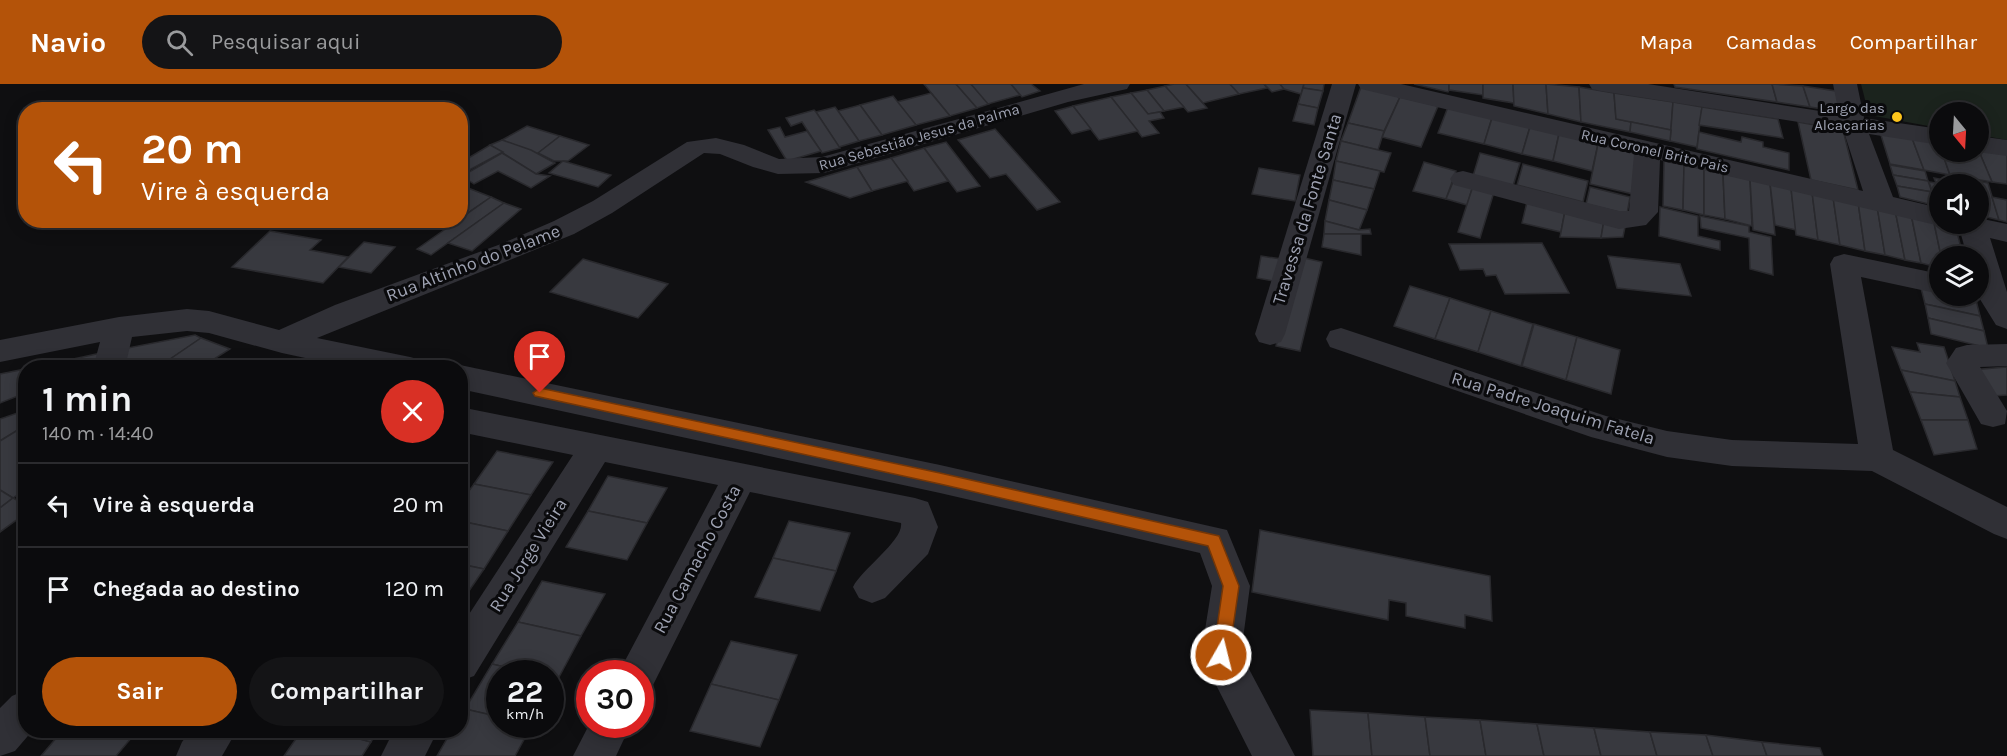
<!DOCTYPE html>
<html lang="pt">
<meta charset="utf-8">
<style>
:root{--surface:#0b0b0d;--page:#141416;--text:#f1f3f6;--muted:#9a9b9d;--line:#2b2b2e;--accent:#b45309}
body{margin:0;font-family:Karla,sans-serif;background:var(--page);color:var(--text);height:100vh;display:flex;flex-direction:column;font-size:22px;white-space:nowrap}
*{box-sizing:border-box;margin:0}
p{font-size:20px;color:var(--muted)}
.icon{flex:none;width:33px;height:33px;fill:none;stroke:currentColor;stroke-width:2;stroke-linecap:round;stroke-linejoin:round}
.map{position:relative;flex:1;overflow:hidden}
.details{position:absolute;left:18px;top:276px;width:450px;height:378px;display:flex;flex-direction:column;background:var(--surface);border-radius:24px;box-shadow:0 3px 15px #0003,0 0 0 2px var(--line)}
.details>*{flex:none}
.hud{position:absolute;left:18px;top:18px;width:450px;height:126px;border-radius:24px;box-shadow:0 3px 15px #0003,0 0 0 2px var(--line);background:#b45309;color:#fff;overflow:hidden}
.needle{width:39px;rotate:162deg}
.buttons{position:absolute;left:1929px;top:18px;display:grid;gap:12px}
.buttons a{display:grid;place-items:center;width:60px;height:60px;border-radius:50%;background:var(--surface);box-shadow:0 3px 15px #0003,0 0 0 2px var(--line);font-size:30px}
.speed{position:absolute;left:486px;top:576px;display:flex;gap:12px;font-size:30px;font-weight:700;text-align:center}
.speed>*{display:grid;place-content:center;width:78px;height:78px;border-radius:50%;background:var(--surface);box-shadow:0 3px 15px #0003,0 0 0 2px var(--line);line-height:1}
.speed small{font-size:15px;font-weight:400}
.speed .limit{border:9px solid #d22;background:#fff;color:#111}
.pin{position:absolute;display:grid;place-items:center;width:51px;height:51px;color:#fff;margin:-62px -26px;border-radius:50% 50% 50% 0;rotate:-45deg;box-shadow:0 0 6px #0007}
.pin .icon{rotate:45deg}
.me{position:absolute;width:66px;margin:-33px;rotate:8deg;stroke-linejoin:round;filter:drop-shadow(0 0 4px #0008)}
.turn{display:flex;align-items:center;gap:21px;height:126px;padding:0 24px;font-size:27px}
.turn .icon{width:78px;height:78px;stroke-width:2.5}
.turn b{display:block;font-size:42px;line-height:51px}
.round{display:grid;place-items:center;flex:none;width:63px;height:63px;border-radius:32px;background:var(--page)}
.headline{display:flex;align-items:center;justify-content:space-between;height:102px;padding:0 24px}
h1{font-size:36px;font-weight:700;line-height:45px}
.primary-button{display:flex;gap:12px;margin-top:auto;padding:12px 24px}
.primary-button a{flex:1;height:69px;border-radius:36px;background:var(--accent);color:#fff;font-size:24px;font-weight:700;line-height:69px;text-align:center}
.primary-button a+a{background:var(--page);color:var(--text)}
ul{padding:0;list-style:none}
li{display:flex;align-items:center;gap:18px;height:84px;padding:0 24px;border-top:2px solid var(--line)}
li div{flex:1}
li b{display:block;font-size:22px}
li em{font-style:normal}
header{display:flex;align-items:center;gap:36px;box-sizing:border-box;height:84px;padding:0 30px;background:var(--accent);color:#fff}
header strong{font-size:28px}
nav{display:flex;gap:33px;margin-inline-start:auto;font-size:21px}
.search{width:420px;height:54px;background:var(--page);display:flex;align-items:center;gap:15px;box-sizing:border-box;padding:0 21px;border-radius:33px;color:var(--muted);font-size:22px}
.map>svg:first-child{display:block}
.green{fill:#1b231d}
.building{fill:#38393f;stroke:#29292d;stroke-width:1.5}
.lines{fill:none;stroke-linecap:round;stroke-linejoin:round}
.minor{fill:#303036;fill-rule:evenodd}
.route{fill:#b45309;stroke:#753606;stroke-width:1.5}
.poi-dot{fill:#fdc41b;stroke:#0a0a0c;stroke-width:2}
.labels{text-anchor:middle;stroke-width:6;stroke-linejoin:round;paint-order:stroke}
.far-poi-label{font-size:15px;fill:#9fa3b3;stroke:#0a0a0c;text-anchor:end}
.far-street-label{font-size:15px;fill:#9fa3b3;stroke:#0a0a0c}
.street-label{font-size:18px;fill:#9fa3b3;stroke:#0a0a0c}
</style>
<header>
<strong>Navio</strong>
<div class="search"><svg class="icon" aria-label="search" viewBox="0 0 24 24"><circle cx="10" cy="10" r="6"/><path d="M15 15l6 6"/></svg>Pesquisar aqui</div>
<nav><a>Mapa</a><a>Camadas</a><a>Compartilhar</a></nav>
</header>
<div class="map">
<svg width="2007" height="672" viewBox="0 0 2007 672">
<rect width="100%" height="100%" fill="#0f0f11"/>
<!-- green -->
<path class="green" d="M1861 0H2007V56L1979 51 1978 28H1940L1939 44 1869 31Z"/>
<!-- building -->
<g class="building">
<path d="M924 0H956L977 24 950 32Z"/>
<path d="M956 0H971L989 20 977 24Z"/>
<path d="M971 0H1011L1020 11 988 20Z"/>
<path d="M1011 0H1031L1040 7 1022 13Z"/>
<path d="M1174 0H1186L1207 24 1188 28 1165 2Z"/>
<path d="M1186 0H1230L1239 10 1203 19Z"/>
<path d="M1230 0H1264L1267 4 1239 10Z"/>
<path d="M1264 0H1280L1284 5 1272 8Z"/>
<path d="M1280 0H1304L1301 10 1284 5Z"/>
<path d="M1304 0H1324L1323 7 1303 4Z"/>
<path d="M1414 0H1449V6L1448 8Z"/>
<path d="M1449 0H1483V11L1449 6Z"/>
<path d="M1483 0H1513L1514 19 1483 14Z"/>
<path d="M1513 0H1546L1548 30 1514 22Z"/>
<path d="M1546 0 1579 3 1581 38 1548 30Z"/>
<path d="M1674 0H1772L1777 18 1675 3Z"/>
<path d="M1772 0 1803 2 1810 23 1777 18Z"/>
<path d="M1165 2 1184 23 1164 27 1147 6Z"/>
<path d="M1803 2 1836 7 1842 28 1810 23Z"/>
<path d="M1361 3 1400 13 1384 47 1348 39Z"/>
<path d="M1579 3 1614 9 1616 35 1631 38 1630 48 1581 38Z"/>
<path d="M1303 4 1323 7 1318 24 1298 20Z"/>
<path d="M1147 6 1164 27 1148 30 1131 9Z"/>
<path d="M931 9 950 32 916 41 897 18Z"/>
<path d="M1131 9 1148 30 1160 28 1164 34 1149 37 1159 49 1142 53 1111 13Z"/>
<path d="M1614 9 1673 18 1671 46 1616 35Z"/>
<path d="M893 12 916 41 882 51 860 21Z"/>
<path d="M1111 13 1138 47 1099 56 1073 22Z"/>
<path d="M1400 13 1438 22 1421 63 1382 53Z"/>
<path d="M1673 18 1702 23 1697 63 1670 57Z"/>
<path d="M1298 20 1318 24 1314 41 1293 37Z"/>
<path d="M860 21 882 51 859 57 838 27Z"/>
<path d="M1073 22 1091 45 1072 50 1055 27Z"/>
<path d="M835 23 838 27 859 57 839 63 816 28Z"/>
<path d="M1448 23 1492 34 1484 60 1438 49Z"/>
<path d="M1702 23 1778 35 1783 54 1699 41Z"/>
<path d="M814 26 816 28 840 64 822 69 802 38 791 42 786 34Z"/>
<path d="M1492 34 1530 43 1522 70 1484 60Z"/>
<path d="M1631 38 1671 46 1670 57 1630 48Z"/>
<path d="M1798 38 1843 46 1858 106 1811 96Z"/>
<path d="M1348 39 1384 47 1378 66 1341 57Z"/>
<path d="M527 42 560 52 537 70 502 56Z"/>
<path d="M780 43 785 53 807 47 821 67 787 77 768 46Z"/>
<path d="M1530 43 1559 50 1553 77 1522 70Z"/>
<path d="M995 45 1060 118 1037 126 1006 90 990 94 958 56Z"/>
<path d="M1699 48 1741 58 1742 53 1763 58V63L1789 69V86L1697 65Z"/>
<path d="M1880 48 1912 54 1924 86 1890 80Z"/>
<path d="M1559 50 1598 60 1592 87 1553 77Z"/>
<path d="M560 52 589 61 568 77H554L538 69Z"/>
<path d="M1912 54 1938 58 1940 68H1942L1950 91 1924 86Z"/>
<path d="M502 56 531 66 555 79 536 90 490 61Z"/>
<path d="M1341 57 1391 69 1384 88 1336 77Z"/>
<path d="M946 58 980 102 957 108 924 64Z"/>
<path d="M1598 60 1638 69 1633 110 1590 100Z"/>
<path d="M490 61 503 68 460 91V79Z"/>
<path d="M924 64 948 97 914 107 891 74Z"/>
<path d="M1978 65 2007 69V100L1992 98Z"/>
<path d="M1978 65 1992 98 1950 91 1942 68H1978Z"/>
<path d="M502 69 536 90 550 92 531 104 498 87 474 100 462 92Z"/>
<path d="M1480 69 1520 79 1513 102 1473 92Z"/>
<path d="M891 74 908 97 872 107 857 83Z"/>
<path d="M563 77 611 91 598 103 549 89Z"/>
<path d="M1336 77 1380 87 1374 105 1333 96Z"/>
<path d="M1664 77 1684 81 1683 126 1663 122Z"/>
<path d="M1424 78 1456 87 1446 115 1413 107Z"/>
<path d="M1523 80 1588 97 1583 118 1517 101Z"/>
<path d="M1684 81 1704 85V131L1683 126Z"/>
<path d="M1890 81 1925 87 1928 97 1893 91Z"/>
<path d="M857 83 872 107 850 114 806 98Z"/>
<path d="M1259 84 1300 91 1295 117 1252 110Z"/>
<path d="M1704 85 1723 90 1725 135 1704 131Z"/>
<path d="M1723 90 1750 95 1752 142 1725 135Z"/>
<path d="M1893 91 1928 97 1932 108 1897 102Z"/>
<path d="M1934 94 1965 100 1963 94 1988 99 1999 136 1978 131V100H1940V122H1937L1929 98 1936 99Z"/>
<path d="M1750 95 1770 99 1775 151 1753 146Z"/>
<path d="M1333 96 1374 105 1367 126 1329 116Z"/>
<path d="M1453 98 1473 102 1467 121 1446 115Z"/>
<path d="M1770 99 1791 104 1796 146 1775 141Z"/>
<path d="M1473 102 1494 108 1480 154 1458 148Z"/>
<path d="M1897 102 1932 108 1937 122 1900 113Z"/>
<path d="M1590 103 1630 113 1627 130 1586 120Z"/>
<path d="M468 104 491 113 460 134V109Z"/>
<path d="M1791 104 1812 108 1818 156 1796 151Z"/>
<path d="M1812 108 1833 113 1840 161 1818 156Z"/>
<path d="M491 113 504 119 431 171 417 165Z"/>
<path d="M1833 113 1858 118 1865 167 1840 161Z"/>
<path d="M1992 113 2007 116V138L1999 136Z"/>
<path d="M1329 116 1367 126 1359 146 1325 137Z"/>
<path d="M1527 118 1565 127 1561 148 1522 139Z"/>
<path d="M1858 118 1877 122 1885 171 1865 167Z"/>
<path d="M504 119 521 125 472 167 448 159Z"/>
<path d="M1877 122 1895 126 1905 176 1885 171Z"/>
<path d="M1660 123 1698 132V152L1720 157V166L1659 152Z"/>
<path d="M1895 126 1911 130 1921 179 1905 176Z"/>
<path d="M1565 127 1604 136 1601 154 1560 153Z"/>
<path d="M1911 130 1933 134 1941 172 1940 184 1921 179Z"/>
<path d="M1700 132 1749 142V148L1771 153 1773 191 1750 185 1749 154 1701 144Z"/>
<path d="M1933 134 1940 140H1955L1963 172H1941Z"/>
<path d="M1604 136 1625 143 1623 153 1601 154Z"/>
<path d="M1325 137 1359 146 1370 145 1371 150H1324Z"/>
<path d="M270 147 321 156 310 166 348 173 323 199 232 183Z"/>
<path d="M1324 150H1361V171L1322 163Z"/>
<path d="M364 158 395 163 371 189 339 183Z"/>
<path d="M1542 159 1569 209 1505 210 1496 191 1486 192 1483 185 1460 186 1449 160Z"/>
<path d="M1261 172 1281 175 1278 198 1257 194Z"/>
<path d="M1608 172 1680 180 1691 212 1617 204Z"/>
<path d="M1300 173 1322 178 1300 267 1276 262Z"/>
<path d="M583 175 668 200 638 234 550 208Z"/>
<path d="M1410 202 1450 214 1435 255 1394 242Z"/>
<path d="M1921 204 1940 208V212H1955L1976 216 1980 232 1925 220Z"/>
<path d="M1450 214 1491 227 1478 268 1435 255Z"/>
<path d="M1925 220 1980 232 1984 247 1928 234Z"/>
<path d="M1491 227 1533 240 1521 282 1478 268Z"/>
<path d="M1928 234 1984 247 1988 264 1931 250Z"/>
<path d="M1534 240 1577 253 1566 296 1522 282Z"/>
<path d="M195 251 201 254 157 284H118L117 266Z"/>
<path d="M1577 253 1620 266 1611 310 1566 296Z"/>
<path d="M201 254 230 265 200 284H157Z"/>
<path d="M1917 259 1944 263 1955 297 1901 286 1892 263 1920 268Z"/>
<path d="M101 269 98 284H32Z"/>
<path d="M2007 283V311L1993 312 1970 286Z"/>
<path d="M25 285 23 310 0 319V290Z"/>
<path d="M1901 286 1955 297 1960 313 1910 308Z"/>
<path d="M1910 308 1960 313 1968 336H1921Z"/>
<path d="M26 326V341L0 357V335Z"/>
<path d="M1921 336H1968L1977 365 1934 371Z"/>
<path d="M26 341V405L13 414 0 406V357Z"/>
<path d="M497 367 553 378 531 411 474 400Z"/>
<path d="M608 392 667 404 647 439 588 427Z"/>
<path d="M474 400 531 411 508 447 460 437V419Z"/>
<path d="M0 406 13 414 0 424Z"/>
<path d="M13 414 26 421V429L0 448V424Z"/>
<path d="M588 427 647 439 627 476 566 463Z"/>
<path d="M460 437 508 447 484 485 460 480Z"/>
<path d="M789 437 850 449 836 487 773 474Z"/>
<path d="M1260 446 1490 492 1492 537 1465 531V544L1406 532V519L1389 516 1388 536 1252 508Z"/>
<path d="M773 474 836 487 820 527 755 513Z"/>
<path d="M460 480 484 485 460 520Z"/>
<path d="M542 497 605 510 581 552 518 538Z"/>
<path d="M518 538 581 552 558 595 550 593V590H534L492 580Z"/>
<path d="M731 557 797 571 779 616 711 600Z"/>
<path d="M492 580 534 590H500V633L465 625Z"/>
<path d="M711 600 779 616 760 663 690 647Z"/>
<path d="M465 625 500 633V640L532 641 515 672H437L452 646H460V633Z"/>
<path d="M1310 626 1368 629 1372 672H1313Z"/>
<path d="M1368 629 1425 633 1430 672H1372Z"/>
<path d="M1425 633 1480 636 1486 672H1430Z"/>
<path d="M1480 636 1537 640 1544 672H1486Z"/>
<path d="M1537 640 1594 644 1601 672H1544Z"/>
<path d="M1594 644 1650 648 1657 672H1601Z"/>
<path d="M63 646H112L133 652 116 672H41Z"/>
<path d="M302 646H326L371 658 362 672H284Z"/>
<path d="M326 646H378L371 658Z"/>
<path d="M1650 648 1706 651 1713 672H1657Z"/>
<path d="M1706 651 1762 658 1767 672H1713Z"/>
<path d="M1762 658 1820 664 1823 672H1767Z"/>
</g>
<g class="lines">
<!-- minor -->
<g class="minor">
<path d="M1084 0H1130L1127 5 1068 18 824 89 778 90 753 83 720 70 704 69 612 129 574 150 317 254 410 273 421 276 426 284H352L282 269 209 249 187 247 132 253 125 284H93L100 258 0 278V256L119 233 187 225 209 227 279 246 335 221 501 160 554 137 593 117 687 58 716 54 744 61 779 75 822 73Z"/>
<path d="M1332 0H1356L1285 250 1281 258 1270 261 1259 258 1255 250Z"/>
<path d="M1358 0H1401L1863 107 1843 45 1601 7 1592 5 1589 0H1648L1839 30 1833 0H1857L1864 34 1940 45V61L1869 50 1893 113 1940 124V140H1949L1940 142 1660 76 1658 128 1646 141 1619 145 1454 101 1450 95 1454 89 1463 87 1619 127H1629L1634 70 1361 5Z"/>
<path d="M1978 52 2007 56V72L1977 68Z"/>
<path d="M1978 134 2007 140V158L1990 154 2007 208V245L1996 241 1978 212V172H1967L1960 147 1953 140H1978Z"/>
<path d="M1844 170 1940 190V210L1861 193 1893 366 2007 423V455L1994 450 1872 387 1732 382 1667 373 1591 353 1330 263 1326 255 1330 247 1341 244 1606 332 1667 347 1732 356 1858 360 1830 180 1834 173Z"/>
<path d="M2007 260V282L1980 283 2007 327 2005 340 1993 343 1981 340 1946 279 1956 264 1967 261Z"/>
<path d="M460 281 940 381 1227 446 1250 502 1241 570 1295 672H1252L1207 583 1201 571 1212 502 1200 469 940 409 460 305V284H453Z"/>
<path d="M460 323 915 414 928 418 938 443 928 470 885 514 872 519 859 514 853 503C862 485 904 456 901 439L750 408 652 603 640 607V590H618L718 401 605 378 474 592 460 597V544L573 371 460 348Z"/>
<path d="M26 606V646H33L15 667 0 672V624L12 612Z"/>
<path d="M590 639 631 640 616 672H573Z"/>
<path d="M191 646H237L222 672H176L182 658Z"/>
<path d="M394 646H438L425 672H381Z"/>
</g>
</g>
<!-- route -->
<path class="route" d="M540 304 940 389 1219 452 1239 502 1229 571 1227 576 1221 578 1215 576 1213 571 1223 502 1208 462 940 400 535 312 533 309Z"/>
<!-- markers -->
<circle class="poi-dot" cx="1897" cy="33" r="6"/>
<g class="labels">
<!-- far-poi labels -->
<g class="far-poi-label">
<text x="1885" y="29">Largo das<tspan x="1885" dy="17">Alcaçarias</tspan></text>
</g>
<!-- far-street labels -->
<g class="far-street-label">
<text transform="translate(919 53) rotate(-16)" y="5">Rua Sebastião Jesus da Palma</text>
<text transform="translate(1655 67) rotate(13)" y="5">Rua Coronel Brito Pais</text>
</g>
<!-- street labels -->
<g class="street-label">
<text transform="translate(1307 125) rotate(-73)" y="6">Travessa da Fonte Santa</text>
<text transform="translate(473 179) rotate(-21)" y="6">Rua Altinho do Pelame</text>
<text transform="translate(1553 324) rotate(17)" y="6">Rua Padre Joaquim Fatela</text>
<text transform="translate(528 471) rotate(-58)" y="6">Rua Jorge Vieira</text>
<text transform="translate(697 475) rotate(-62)" y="6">Rua Camacho Costa</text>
</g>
</g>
</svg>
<div class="buttons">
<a><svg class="needle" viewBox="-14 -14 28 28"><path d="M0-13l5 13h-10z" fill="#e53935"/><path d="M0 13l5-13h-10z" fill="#9a9b9d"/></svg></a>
<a><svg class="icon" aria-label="sound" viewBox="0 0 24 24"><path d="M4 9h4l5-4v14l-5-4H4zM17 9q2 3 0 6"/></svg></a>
<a><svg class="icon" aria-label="layers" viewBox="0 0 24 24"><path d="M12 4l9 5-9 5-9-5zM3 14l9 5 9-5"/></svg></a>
</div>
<div class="speed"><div>22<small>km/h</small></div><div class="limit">30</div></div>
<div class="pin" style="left:540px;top:309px;background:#d93025"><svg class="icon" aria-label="arrive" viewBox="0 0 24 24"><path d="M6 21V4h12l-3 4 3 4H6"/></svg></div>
<svg class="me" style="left:1221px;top:571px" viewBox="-20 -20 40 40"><circle r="17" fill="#b45309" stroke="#fff" stroke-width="3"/><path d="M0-11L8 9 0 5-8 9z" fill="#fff"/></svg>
<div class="hud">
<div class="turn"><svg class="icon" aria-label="left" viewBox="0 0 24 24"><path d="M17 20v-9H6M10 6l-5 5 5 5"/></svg><div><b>20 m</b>Vire à esquerda</div></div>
</div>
<section class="details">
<div class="headline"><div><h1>1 min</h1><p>140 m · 14:40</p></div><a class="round" style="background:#d93025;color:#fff"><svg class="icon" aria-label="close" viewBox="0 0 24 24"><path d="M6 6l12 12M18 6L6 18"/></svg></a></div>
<ul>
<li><svg class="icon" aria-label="left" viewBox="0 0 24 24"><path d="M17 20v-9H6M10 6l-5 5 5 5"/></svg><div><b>Vire à esquerda</b></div><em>20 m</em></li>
<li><svg class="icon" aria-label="arrive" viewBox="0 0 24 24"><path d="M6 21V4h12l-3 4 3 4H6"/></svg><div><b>Chegada ao destino</b></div><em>120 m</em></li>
</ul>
<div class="primary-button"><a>Sair</a><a>Compartilhar</a></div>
</section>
</div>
